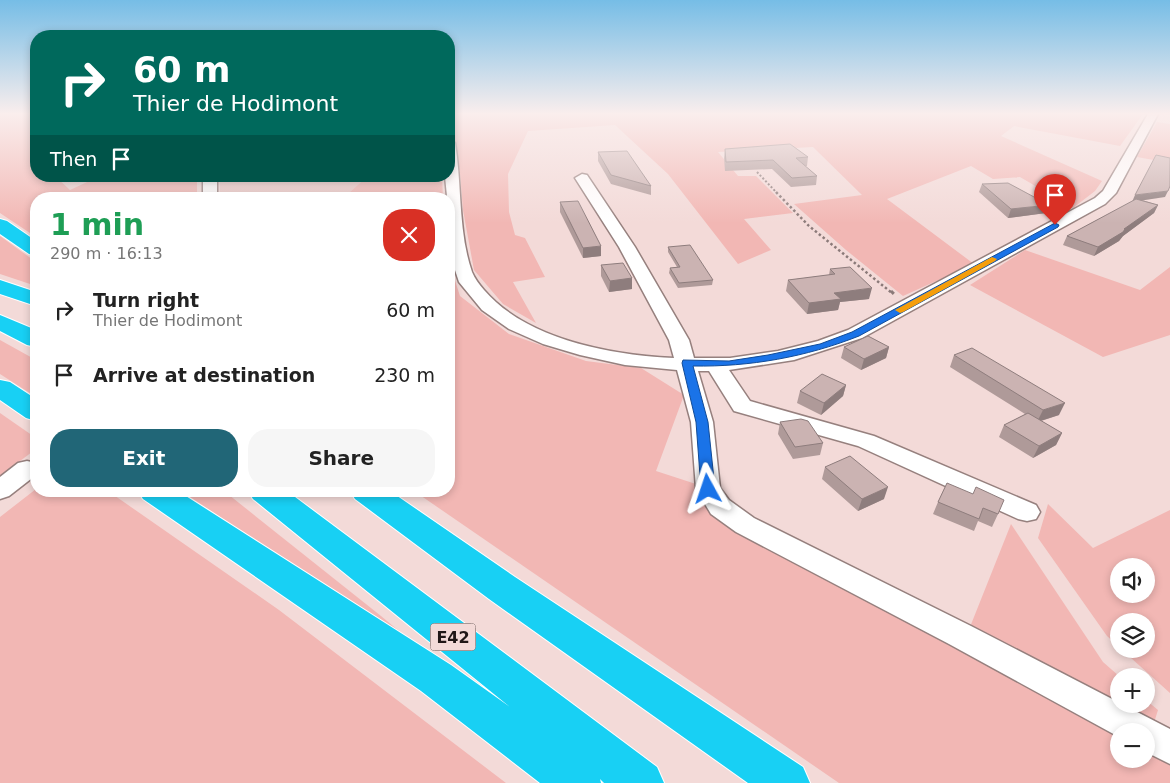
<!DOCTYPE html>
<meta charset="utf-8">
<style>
:root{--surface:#fff;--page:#f6f6f6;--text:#222;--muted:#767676;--accent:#216677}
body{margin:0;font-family:"DejaVu Sans",sans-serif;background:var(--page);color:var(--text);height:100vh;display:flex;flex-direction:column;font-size:19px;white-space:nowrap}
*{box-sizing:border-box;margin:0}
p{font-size:16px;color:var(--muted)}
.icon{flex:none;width:28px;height:28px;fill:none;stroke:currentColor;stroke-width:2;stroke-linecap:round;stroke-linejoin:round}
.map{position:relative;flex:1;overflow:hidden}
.panel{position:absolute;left:30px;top:192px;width:425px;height:305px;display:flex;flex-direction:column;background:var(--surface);border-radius:20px;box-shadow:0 2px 8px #0003}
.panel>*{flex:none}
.top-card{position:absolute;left:30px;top:30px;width:425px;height:152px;border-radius:20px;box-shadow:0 2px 8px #0003;background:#00695c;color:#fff;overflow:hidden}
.tools{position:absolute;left:1110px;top:558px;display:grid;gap:10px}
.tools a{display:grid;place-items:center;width:45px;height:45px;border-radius:50%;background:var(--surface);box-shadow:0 2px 8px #0003;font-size:25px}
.pin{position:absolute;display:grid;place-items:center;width:42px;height:42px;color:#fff;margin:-51px -21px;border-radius:50% 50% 50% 0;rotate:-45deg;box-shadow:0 0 5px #0007}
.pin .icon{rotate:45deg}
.me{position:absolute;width:55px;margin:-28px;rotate:355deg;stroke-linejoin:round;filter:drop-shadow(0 0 4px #0008)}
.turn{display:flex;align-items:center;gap:18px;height:105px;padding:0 20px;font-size:22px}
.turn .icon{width:65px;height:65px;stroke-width:2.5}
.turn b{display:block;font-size:35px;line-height:42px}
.then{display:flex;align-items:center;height:48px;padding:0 20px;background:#0003;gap:10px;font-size:19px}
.round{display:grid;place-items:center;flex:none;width:52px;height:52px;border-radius:20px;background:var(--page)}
.overview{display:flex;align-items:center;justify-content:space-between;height:85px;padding:0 20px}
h1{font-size:30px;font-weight:800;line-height:38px;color:#1e9e55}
.button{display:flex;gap:10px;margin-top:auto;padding:10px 20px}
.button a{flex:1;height:58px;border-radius:20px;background:var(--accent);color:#fff;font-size:20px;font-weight:800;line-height:58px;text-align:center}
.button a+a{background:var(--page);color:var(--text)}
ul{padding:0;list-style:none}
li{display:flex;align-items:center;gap:15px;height:65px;padding:0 20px}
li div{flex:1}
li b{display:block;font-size:19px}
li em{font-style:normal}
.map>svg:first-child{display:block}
.built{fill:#eeccca}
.green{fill:#f2b7b4;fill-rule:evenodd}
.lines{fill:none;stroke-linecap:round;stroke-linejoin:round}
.minor-casing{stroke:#96807e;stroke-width:3}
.highway-casing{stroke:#fff;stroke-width:2}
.path-far2{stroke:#8b7a79;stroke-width:2;stroke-dasharray:2 2;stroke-linecap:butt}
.path-far1{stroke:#8b7a79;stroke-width:2.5;stroke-dasharray:2.5 2.5;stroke-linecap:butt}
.path{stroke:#8b7a79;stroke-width:3;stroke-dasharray:4 4;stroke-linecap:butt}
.minor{fill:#fff;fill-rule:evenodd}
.highway{fill:#18d0f4;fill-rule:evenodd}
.wall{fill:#af9a99}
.shaded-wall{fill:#8e7d7d}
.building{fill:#cbb3b2;stroke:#8e7d7d}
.route{fill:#1a73e8;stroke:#114b97}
.slow{fill:#f59e0b}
.labels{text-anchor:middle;stroke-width:4.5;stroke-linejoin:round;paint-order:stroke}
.shield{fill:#f3dad8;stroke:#5f5251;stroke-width:1}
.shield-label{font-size:16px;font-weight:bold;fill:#201717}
</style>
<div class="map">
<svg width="1170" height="783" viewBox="0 0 1170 783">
<rect width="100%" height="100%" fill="#f3dad8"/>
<!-- built -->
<path class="built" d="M220 176H368L342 199H220Z"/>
<!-- green -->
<g class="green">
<path d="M0 114H36V176H55L70 190 100 176H197V199H36V237L0 213Z"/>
<path d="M449 114H1143L1120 146 1014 126 1001 136 1102 181 1095 191 1073 208 1020 177 993 179 971 166 887 199 974 264 903 296 846 250 794 204 862 195 813 147 718 152 738 176H756L793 213 744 219 771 250 738 264 668 174 615 125 528 131 508 174 509 212 515 235 525 238 545 277 513 282 536 323 503 304 474 270 463 210 460 174 454 137 449 132Z"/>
<path d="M1157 122 1170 124V163L1137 157Z"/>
<path d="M368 176H442L443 199H342Z"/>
<path d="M0 236 36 262V286L0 274Z"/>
<path d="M1025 250 1140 290 1170 267V335L1103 357 970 285Z"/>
<path d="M449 262 460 296 509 334 586 361 641 368 684 395 656 471 699 485 720 521 861 592 1119 733V759H1146V748L1170 761V783H839L414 491H449Z"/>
<path d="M0 340 36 360V397L0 374Z"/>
<path d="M0 413 36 438V449L0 476Z"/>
<path d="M36 489V491H108L279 610 506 783H0V517Z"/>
<path d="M181 491H224L381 616 423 651Z"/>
<path d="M1048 504 1093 548 1170 510V693L1121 649H1146V621H1119V647L1107 636 1038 538ZM1146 566V594H1119V566Z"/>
<path d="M1011 524 1103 662 1119 676V704H1146V700L1158 710 1152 729 968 632Z"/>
</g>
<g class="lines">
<defs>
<g id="minor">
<path d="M1148 114H1158L1116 193 1105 204 862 338 794 360 729 370 750 401 874 436 1036 505 1040 512 1036 519 1027 521 1018 519 858 446 734 411 709 371H698L713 422 720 488 729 500 754 518 971 626 1170 729V764L1146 752V731H1119V737L949 644 736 532 711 514 696 489 691 422 677 370 625 365 580 355 543 344 509 329 482 310 459 282 454 267 445 176H449V139L455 143C462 184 458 232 472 272 475 279 479 284 484 290 527 340 612 355 674 358L669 340 619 247 575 178 582 174 587 175 635 247 689 340 694 358H730L778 351 818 341 848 330 1095 198 1103 191Z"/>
<rect x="203" y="176" width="14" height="23"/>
<path d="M27 461 36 463V475L9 496 0 499V477L18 463Z"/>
</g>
<g id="highway">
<path d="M0 219 7 221 36 241V256L29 254 0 234Z"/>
<path d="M0 280 36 292V306L0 294Z"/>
<path d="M0 315 36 330V347L27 345 0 331Z"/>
<path d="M0 380 10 382 36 399V421L26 418 0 400Z"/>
<path d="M138 491H178L451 665 510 707 253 499 248 491H287L657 767 664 783H604L600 779 601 783H540L421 691 143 499Z"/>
<path d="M350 491H390L515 577 803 767 810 783H748L489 599 355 499Z"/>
</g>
</defs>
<!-- minor casing -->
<use href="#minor" class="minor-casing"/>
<!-- highway casing -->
<use href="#highway" class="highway-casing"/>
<!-- path-far2 -->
<path class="path-far2" d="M757 172 777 193"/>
<!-- path-far1 -->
<path class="path-far1" d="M776 192 809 226 892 293"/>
<!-- path -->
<path class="path" d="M891 291 894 294"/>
<!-- minor -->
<use href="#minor" class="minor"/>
<!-- highway -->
<use href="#highway" class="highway"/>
</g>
<!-- wall -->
<g class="wall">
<path d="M725 149 808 157 807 166H805L817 176 816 185 791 187 772 169 725 171 724 158Z"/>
<path d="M598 152 651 186V195L611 184 598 161Z"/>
<path d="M292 176H344L341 181H293Z"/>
<path d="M982 184 1046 213 1008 218 979 192Z"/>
<path d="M1165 197 1142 200 1158 205 1154 213 1123 236 1119 241 1094 256 1063 245 1067 236 1133 201Z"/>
<path d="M560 202 601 256 583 258 560 212Z"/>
<path d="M668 247 713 280 712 285 678 288 669 273 670 268 677 267 668 252Z"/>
<path d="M601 265 632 278V289L609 292 601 276Z"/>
<path d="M830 269 869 299 840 302 838 310 807 314 786 291 788 280 829 275Z"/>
<path d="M844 347H889L886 358 861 370 841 358Z"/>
<path d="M954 355 1059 415 1041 421 1062 433 1056 445 1033 458 999 437 1004 425 1025 414 950 367Z"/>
<path d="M846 385 843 396 821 415 797 403 800 391Z"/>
<path d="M780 422 823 443 820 455 793 459 778 434Z"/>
<path d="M825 467 884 499 858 511 822 479Z"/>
<path d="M947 483 998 514 992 527 978 521 974 531 933 514 938 502Z"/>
</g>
<!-- shaded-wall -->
<g class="shaded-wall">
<path d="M340 176H344L341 181Z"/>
<path d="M1168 191 1165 197 1132 202 1135 195Z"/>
<path d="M1049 205 1046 213 1008 218 1011 209Z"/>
<path d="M1158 205 1154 213 1123 236 1119 241 1094 256 1098 247Z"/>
<path d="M601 246V256L583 258V248Z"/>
<path d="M632 278V289L609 292 610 281Z"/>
<path d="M872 288 869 299 840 302 838 310 807 314 809 303 834 293Z"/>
<path d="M889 347 886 358 861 370 864 359Z"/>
<path d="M846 385 843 396 821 415 824 403Z"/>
<path d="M1065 403 1059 415 1037 422 1043 410Z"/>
<path d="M1062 433 1056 445 1033 458 1039 446Z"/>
<path d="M888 487 884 499 858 511 862 499Z"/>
</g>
<!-- building -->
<g class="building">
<path d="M790 144 808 157 796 158 817 176 792 178 773 160 726 162 725 149Z"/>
<path d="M627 151 651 186 611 175 598 152Z"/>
<path d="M1156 155 1170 158V186L1168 191 1135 195Z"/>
<path d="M1008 183 1049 205 1011 209 982 184Z"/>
<path d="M1136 199 1158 205 1124 229H1125L1123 232 1098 247 1067 236Z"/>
<path d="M578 201 601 246 583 248 560 202Z"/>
<path d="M690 245 713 280 679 283 670 268 680 267 668 247Z"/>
<path d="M623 263 632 278 610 281 601 265Z"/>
<path d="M850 267 872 288 834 293 841 299 809 303 788 280 835 274 830 269Z"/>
<path d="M868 336 889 347 864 359 844 347Z"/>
<path d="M972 348 1065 403 1043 410 954 355Z"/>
<path d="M822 374 846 385 824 403 800 391Z"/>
<path d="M1028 413 1062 433 1039 446 1004 425Z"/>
<path d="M801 419 808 421 823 443 795 447 780 422Z"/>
<path d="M850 456 888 487 862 499 825 467Z"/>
<path d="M947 483 973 494 976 487 1004 500 998 514 983 508 979 519 938 502Z"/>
</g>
<!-- sky -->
<linearGradient id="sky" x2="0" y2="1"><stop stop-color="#76bde6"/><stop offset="0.51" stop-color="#faeeed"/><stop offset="1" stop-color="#faeeed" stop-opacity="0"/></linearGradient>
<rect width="1170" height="223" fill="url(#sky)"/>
<!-- route -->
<path class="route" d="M1055 223 1059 225 1058 227 859 336C806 357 750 367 693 366L708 422 715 489 713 493H703L701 489 696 422 682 363 683 360 729 361 768 355 820 344 852 332Z"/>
<!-- slow -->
<path class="slow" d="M992 257 997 259 995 261 903 312 900 313 895 310Z"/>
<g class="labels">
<!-- shield labels -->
<rect class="shield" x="430.5" y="623.5" width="45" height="27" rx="4"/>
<g class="shield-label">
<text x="453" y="643">E42</text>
</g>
</g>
</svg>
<div class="tools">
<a><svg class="icon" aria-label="sound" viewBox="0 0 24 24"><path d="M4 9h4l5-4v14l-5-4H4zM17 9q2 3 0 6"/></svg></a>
<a><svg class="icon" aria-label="layers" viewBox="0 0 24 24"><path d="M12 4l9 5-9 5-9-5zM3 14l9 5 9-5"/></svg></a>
<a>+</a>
<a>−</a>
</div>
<div class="pin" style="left:1055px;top:225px;background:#d93025"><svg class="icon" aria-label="arrive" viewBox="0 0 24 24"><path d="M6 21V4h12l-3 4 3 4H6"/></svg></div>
<svg class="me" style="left:708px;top:489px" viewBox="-20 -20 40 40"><path d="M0-17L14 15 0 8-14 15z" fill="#1a73e8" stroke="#fff" stroke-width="4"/></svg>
<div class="top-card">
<div class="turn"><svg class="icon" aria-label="right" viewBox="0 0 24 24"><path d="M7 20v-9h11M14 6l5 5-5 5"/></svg><div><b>60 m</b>Thier de Hodimont</div></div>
<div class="then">Then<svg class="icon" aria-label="arrive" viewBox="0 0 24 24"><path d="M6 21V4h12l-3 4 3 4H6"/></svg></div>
</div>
<section class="panel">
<div class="overview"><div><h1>1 min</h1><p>290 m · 16:13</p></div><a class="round" style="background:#d93025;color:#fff"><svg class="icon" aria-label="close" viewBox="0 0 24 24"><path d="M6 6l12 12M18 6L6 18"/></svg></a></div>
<ul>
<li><svg class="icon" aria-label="right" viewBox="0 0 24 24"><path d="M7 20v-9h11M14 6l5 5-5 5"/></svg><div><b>Turn right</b><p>Thier de Hodimont</p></div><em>60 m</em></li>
<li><svg class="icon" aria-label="arrive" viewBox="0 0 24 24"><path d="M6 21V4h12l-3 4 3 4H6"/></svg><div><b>Arrive at destination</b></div><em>230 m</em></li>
</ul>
<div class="button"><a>Exit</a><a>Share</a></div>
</section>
</div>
